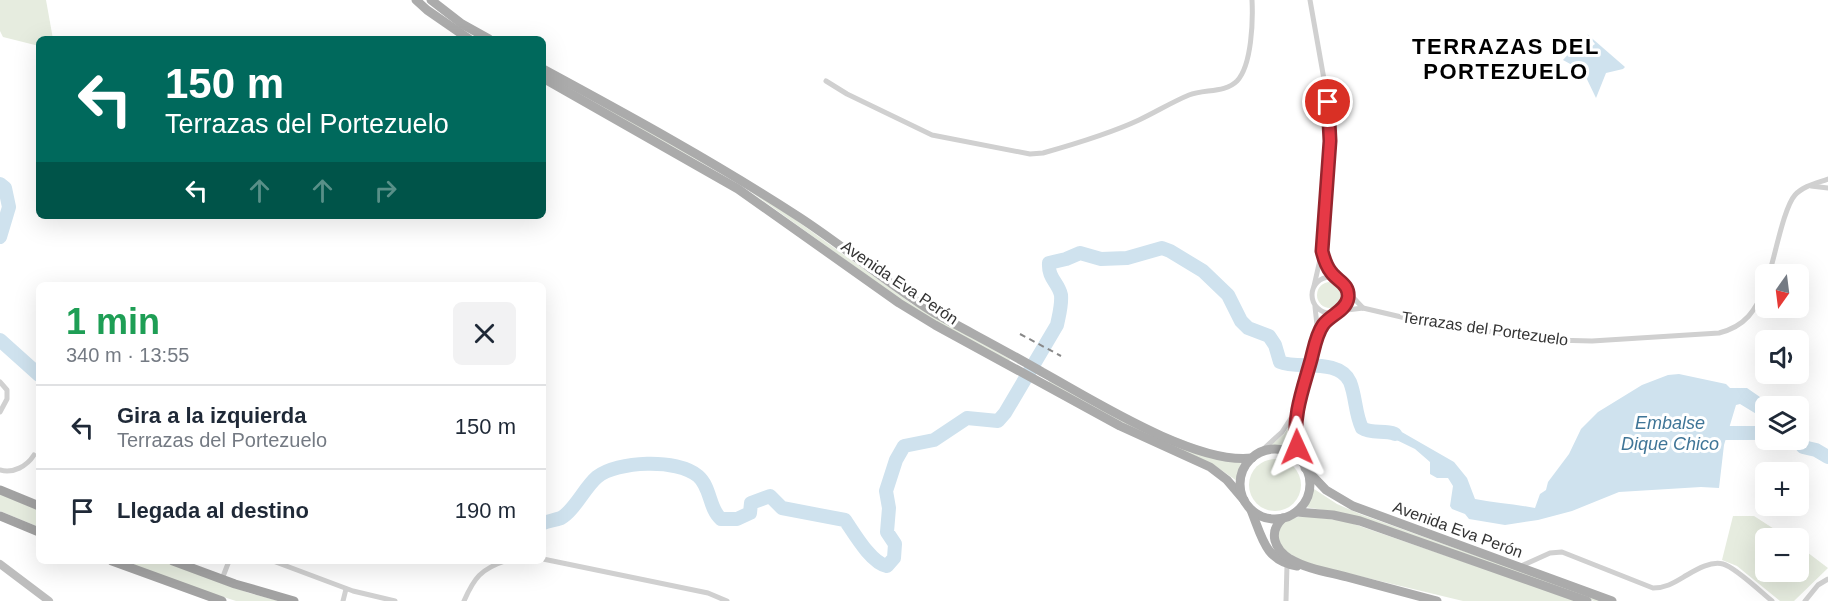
<!DOCTYPE html>
<html lang="es">
<meta charset="utf-8">
<style>
:root{--surface:#fff;--page:#f2f2f3;--text:#1f2937;--muted:#747a83;--line:#e0e1e3}
body{margin:0;font-family:Helvetica,sans-serif;background:var(--page);color:var(--text);height:100vh;display:flex;flex-direction:column;font-size:22px;white-space:nowrap}
*{box-sizing:border-box;margin:0}
p{font-size:20px;color:var(--muted)}
.icon{flex:none;width:33px;height:33px;fill:none;stroke:currentColor;stroke-width:2;stroke-linecap:round;stroke-linejoin:round}
.map{position:relative;flex:1;overflow:hidden}
.panel{position:absolute;left:36px;top:282px;width:510px;height:282px;display:flex;flex-direction:column;background:var(--surface);border-radius:9px;box-shadow:0 6px 24px #0002}
.panel>*{flex:none}
.top-card{position:absolute;left:36px;top:36px;width:510px;height:183px;border-radius:9px;box-shadow:0 6px 24px #0002;background:#00695c;color:#fff;overflow:hidden}
.needle{width:39px;rotate:194deg}
.controls{position:absolute;left:1755px;top:264px;display:grid;gap:12px}
.controls a{display:grid;place-items:center;width:54px;height:54px;border-radius:9px;background:var(--surface);box-shadow:0 6px 24px #0002;font-size:30px}
.pin{position:absolute;display:grid;place-items:center;width:51px;height:51px;color:#fff;margin:-26px;border:3px solid #fff;border-radius:50%;box-shadow:0 2px 6px #0007}
.me{position:absolute;width:66px;margin:-33px;rotate:359deg;stroke-linejoin:round;filter:drop-shadow(0 0 4px #0008)}
.turn{display:flex;align-items:center;gap:21px;height:126px;padding:0 30px;font-size:27px}
.turn .icon{width:78px;height:78px;stroke-width:2.5}
.turn b{display:block;font-size:42px;line-height:51px}
.lanes{display:flex;align-items:center;height:57px;padding:0 30px;background:#0003;justify-content:center;gap:30px;direction:ltr}
.lanes .off{opacity:.35}
.round{display:grid;place-items:center;flex:none;width:63px;height:63px;border-radius:9px;background:var(--page)}
.headline{display:flex;align-items:center;justify-content:space-between;height:102px;padding:0 30px}
h1{font-size:36px;font-weight:700;line-height:45px;color:#1e9e55}
ul{padding:0;list-style:none}
li{display:flex;align-items:center;gap:18px;height:84px;padding:0 30px;border-top:2px solid var(--line)}
li div{flex:1}
li b{display:block;font-size:22px}
li em{font-style:normal}
.map>svg:first-child{display:block}
.green{fill:#e6ecdf}
.water{fill:#cfe2ee}
.lines{fill:none;stroke-linecap:round;stroke-linejoin:round}
.river{stroke:#cfe2ee;stroke-width:14}
.minor{stroke:#d0d0d0;stroke-width:5}
.secondary{stroke:#bdbdbd;stroke-width:8}
.primary{stroke:#ababab;stroke-width:9}
.trunk{stroke:#a2a2a2;stroke-width:9}
.rail{stroke:#888;stroke-width:2;stroke-dasharray:6 4.5;stroke-linecap:butt}
.route-casing{stroke:#96252e;stroke-width:15}
.route{stroke:#e63946;stroke-width:10}
.labels{text-anchor:middle;stroke-width:6;stroke-linejoin:round;paint-order:stroke}
.street-label{font-size:16px;fill:#333;stroke:#fff}
.water-label{font-size:18px;font-style:italic;fill:#3f7597;stroke:#fff}
.district-label{font-size:22px;font-weight:bold;letter-spacing:1.5px;fill:#000;stroke:#fff}
</style>
<div class="map">
<svg width="1828" height="601" viewBox="0 0 1828 601">
<rect width="100%" height="100%" fill="#fff"/>
<!-- green -->
<g class="green">
<path d="M0 0H46L53 39H39V46L3 37 0 31Z"/>
<path d="M581 95 687 150 793 218 912 304 1010 359 1009 361 938 324 908 305 743 186Z"/>
<circle cx="1330" cy="295" r="13"/>
<path d="M1049 381 1097 408 1241 462 1237 481 1214 465 1141 432 1048 383Z"/>
<path d="M1292 422 1295 452 1283 449 1265 450 1284 434Z"/>
<circle cx="1275" cy="485" r="26"/>
<path d="M1311 487 1337 504 1360 514 1603 601H1594L1347 514 1305 507Z"/>
<path d="M0 494 39 510V527L0 511Z"/>
<path d="M1304 516 1345 521 1578 601H1463L1305 563 1282 549 1276 529 1286 519Z"/>
<path d="M1733 516H1754L1788 538H1766V572H1798L1799 546 1828 568 1794 601H1780L1737 566 1722 560Z"/>
<path d="M124 561H163L249 593 279 601H236L186 585Z"/>
</g>
<!-- water -->
<g class="water">
<path d="M1587 34 1625 67 1623 69 1606 73 1596 98 1583 71 1563 60 1573 49 1579 56 1595 44Z"/>
<path d="M1679 374 1726 384 1730 388H1747L1773 406H1766L1765 437H1763L1746 434 1759 430 1762 422 1757 418 1758 415 1740 404 1736 405 1724 445 1719 488 1701 487 1619 492 1572 511 1538 520 1505 525 1469 519 1465 514 1452 509 1450 506 1453 486 1448 478H1437L1430 474V462L1415 449 1378 431 1388 428 1400 431 1454 462 1467 478 1475 499C1496 503 1514 504 1535 508L1540 494 1546 490 1548 482 1569 454 1581 429 1598 412 1642 385 1668 375Z"/>
</g>
<g class="lines">
<!-- river -->
<g class="river">
<path d="M0 184 5 188 9 207 0 237"/>
<path d="M0 340 39 375"/>
<path d="M1710 433H1766"/>
<path d="M1798 440 1803 447 1816 450 1828 457"/>
<path d="M543 523C549 521 555 520 561 518 574 511 585 487 597 477 617 461 677 458 698 476 711 487 709 509 721 519H737L750 513 751 503 770 496 782 508 845 520C854 533 871 563 887 566L894 558 895 544 887 532 889 508 886 491 896 460 904 446 934 440 967 418 998 421 1005 413 1057 325C1059 315 1062 305 1061 295 1058 282 1048 279 1049 263L1066 259 1080 253 1101 259 1127 258 1162 248 1170 251 1203 271 1228 295 1241 321 1248 328 1269 336 1275 345 1280 362C1297 370 1339 357 1350 382 1356 397 1355 414 1362 428 1371 434 1384 430 1395 434"/>
</g>
<!-- minor -->
<g class="minor">
<path d="M1310 0 1328 102 1330 141 1322 251 1314 286"/>
<path d="M826 81 847 94 932 135 1030 154 1043 153C1075 144 1109 134 1139 120 1156 112 1172 102 1189 95 1204 89 1225 93 1237 81 1252 65 1253 20 1252 0"/>
<path d="M1811 186 1828 188"/>
<path d="M1323 256 1326 265 1335 278"/>
<path d="M1769 274C1775 256 1784 207 1795 195 1803 186 1817 183 1828 179"/>
<circle cx="1330" cy="295" r="18"/>
<path d="M1348 292 1363 308"/>
<path d="M1315 307 1318 334"/>
<path d="M1339 311 1363 308 1427 323 1553 340 1592 341 1719 333C1746 326 1755 311 1766 286"/>
<path d="M0 382 7 390V399L0 412"/>
<path d="M1258 454 1282 432 1295 412"/>
<path d="M1302 463C1285 422 1306 376 1318 335L1322 326 1337 312"/>
<path d="M0 470C13 474 27 466 34 455"/>
<path d="M543 559 708 593 727 601"/>
<path d="M273 561 353 591 395 601"/>
<path d="M1519 567 1550 553 1562 552 1653 588C1667 588 1675 582 1687 575 1697 569 1711 561 1723 564 1735 567 1761 592 1772 601"/>
<path d="M222 579 229 561"/>
<path d="M343 601 346 589"/>
<path d="M464 601C474 578 481 569 505 561"/>
<path d="M1286 601 1287 565"/>
<path d="M1805 601 1818 585 1828 579"/>
</g>
<!-- secondary -->
<path class="secondary" d="M0 564 49 601"/>
<!-- primary -->
<g class="primary">
<path d="M416 0 427 10 469 39"/>
<path d="M431 0 462 24 489 39"/>
<path d="M543 69C630 116 716 163 799 217 845 247 887 283 933 312 969 332 1006 351 1042 372 1093 400 1195 465 1252 458"/>
<path d="M543 78 738 189 899 303 935 325 1120 426 1210 467 1227 480 1244 500"/>
<circle cx="1275" cy="484" r="35"/>
<path d="M1305 468 1326 490 1353 506 1612 601"/>
<path d="M1251 510C1262 537 1265 561 1297 566"/>
<path d="M1297 512 1333 515 1360 521 1587 601"/>
<path d="M1283 518C1268 532 1274 549 1290 559 1307 569 1328 572 1347 577 1377 585 1407 593 1437 601"/>
</g>
<!-- trunk -->
<g class="trunk">
<path d="M0 490 39 506"/>
<path d="M0 516 39 532"/>
<path d="M112 561 222 601"/>
<path d="M173 561 235 584 294 601"/>
</g>
<!-- rail -->
<path class="rail" d="M1020 334 1061 356"/>
</g>
<g class="lines">
<defs>
<path id="route" d="M1297 447C1292 417 1303 389 1311 360 1314 349 1316 335 1323 325 1330 315 1346 311 1348 298 1350 284 1337 281 1331 272 1326 266 1324 259 1322 251L1330 141 1328 102"/>
</defs>
<!-- route casing -->
<use href="#route" class="route-casing"/>
<!-- route -->
<use href="#route" class="route"/>
</g>
<g class="labels">
<!-- street labels -->
<g class="street-label">
<text transform="translate(900 282) rotate(34)" y="6">Avenida Eva Perón</text>
<text transform="translate(1485 328) rotate(8)" y="6">Terrazas del Portezuelo</text>
<text transform="translate(1458 529) rotate(20)" y="6">Avenida Eva Perón</text>
</g>
<!-- water labels -->
<g class="water-label">
<text x="1670" y="429">Embalse<tspan x="1670" dy="21">Dique Chico</tspan></text>
</g>
<!-- district labels -->
<g class="district-label">
<text x="1506" y="54">TERRAZAS DEL<tspan x="1506" dy="25">PORTEZUELO</tspan></text>
</g>
</g>
</svg>
<div class="controls">
<a><svg class="needle" viewBox="-14 -14 28 28"><path d="M0-13l5 13h-10z" fill="#e53935"/><path d="M0 13l5-13h-10z" fill="#747a83"/></svg></a>
<a><svg class="icon" aria-label="sound" viewBox="0 0 24 24"><path d="M4 9h4l5-4v14l-5-4H4zM17 9q2 3 0 6"/></svg></a>
<a><svg class="icon" aria-label="layers" viewBox="0 0 24 24"><path d="M12 4l9 5-9 5-9-5zM3 14l9 5 9-5"/></svg></a>
<a>+</a>
<a>−</a>
</div>
<div class="pin" style="left:1328px;top:102px;background:#d93025"><svg class="icon" aria-label="arrive" viewBox="0 0 24 24"><path d="M6 21V4h12l-3 4 3 4H6"/></svg></div>
<svg class="me" style="left:1297px;top:447px" viewBox="-20 -20 40 40"><path d="M0-17L14 15 0 8-14 15z" fill="#e63946" stroke="#fff" stroke-width="4"/></svg>
<div class="top-card">
<div class="turn"><svg class="icon" aria-label="left" viewBox="0 0 24 24"><path d="M17 20v-9H6M10 6l-5 5 5 5"/></svg><div><b>150 m</b>Terrazas del Portezuelo</div></div>
<div class="lanes"><svg class="icon" aria-label="left" viewBox="0 0 24 24"><path d="M17 20v-9H6M10 6l-5 5 5 5"/></svg><svg class="icon off" aria-label="ahead" viewBox="0 0 24 24"><path d="M12 20V5M6 11l6-6 6 6"/></svg><svg class="icon off" aria-label="ahead" viewBox="0 0 24 24"><path d="M12 20V5M6 11l6-6 6 6"/></svg><svg class="icon off" aria-label="right" viewBox="0 0 24 24"><path d="M7 20v-9h11M14 6l5 5-5 5"/></svg></div>
</div>
<section class="panel">
<div class="headline"><div><h1>1 min</h1><p>340 m · 13:55</p></div><a class="round"><svg class="icon" aria-label="close" viewBox="0 0 24 24"><path d="M6 6l12 12M18 6L6 18"/></svg></a></div>
<ul>
<li><svg class="icon" aria-label="left" viewBox="0 0 24 24"><path d="M17 20v-9H6M10 6l-5 5 5 5"/></svg><div><b>Gira a la izquierda</b><p>Terrazas del Portezuelo</p></div><em>150 m</em></li>
<li><svg class="icon" aria-label="arrive" viewBox="0 0 24 24"><path d="M6 21V4h12l-3 4 3 4H6"/></svg><div><b>Llegada al destino</b></div><em>190 m</em></li>
</ul>
</section>
</div>
